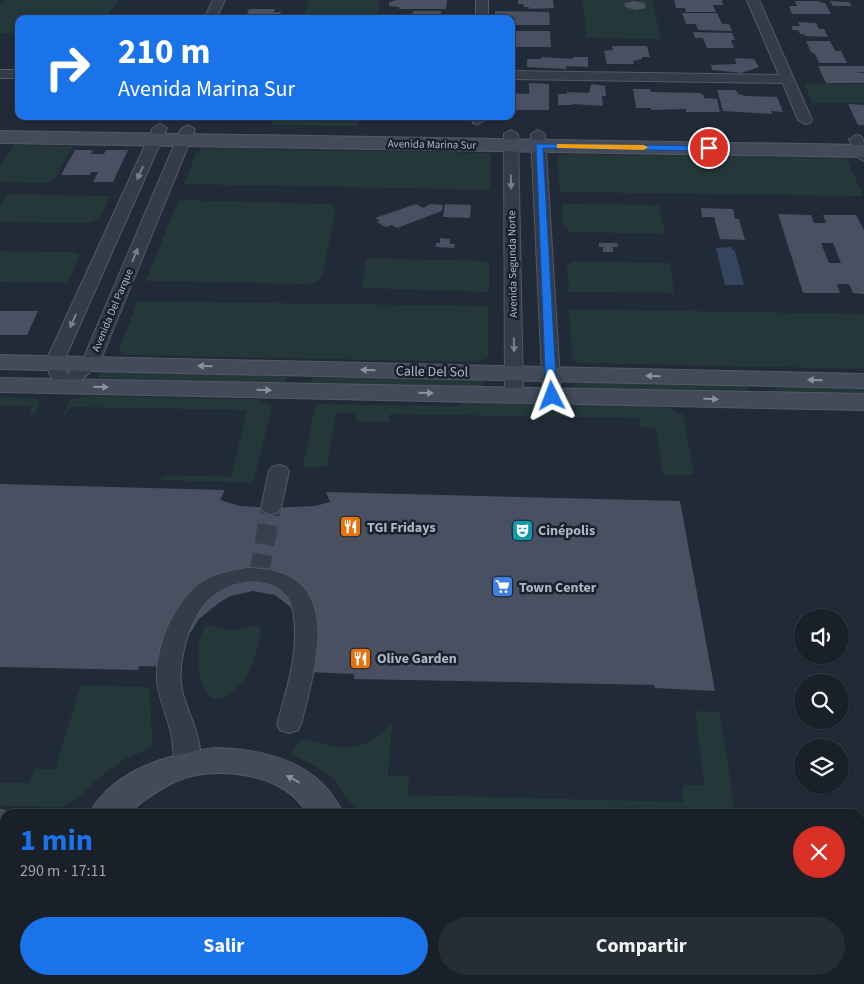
<!DOCTYPE html>
<html lang="es">
<meta charset="utf-8">
<style>
:root{--surface:#192029;--page:#262d35;--text:#f1f3f6;--muted:#9fa3a8;--line:#373e46;--accent:#1a73e8}
body{margin:0;font-family:"Source Sans 3",sans-serif;background:var(--page);color:var(--text);height:100vh;display:flex;flex-direction:column;font-size:19px;white-space:nowrap}
*{box-sizing:border-box;margin:0}
p{font-size:16px;color:var(--muted)}
.icon{flex:none;width:28px;height:28px;fill:none;stroke:currentColor;stroke-width:2;stroke-linecap:round;stroke-linejoin:round}
.map{position:relative;flex:1;overflow:hidden}
.sheet{position:absolute;left:0px;top:809px;width:865px;height:176px;display:flex;flex-direction:column;background:var(--surface);border-radius:15px 15px 0 0;box-shadow:0 1px 4px #0004,0 0 0 1px var(--line)}
.sheet>*{flex:none}
.guide{position:absolute;left:15px;top:15px;width:500px;height:105px;border-radius:10px;box-shadow:0 1px 4px #0004,0 0 0 1px var(--line);background:#1a73e8;color:#fff;overflow:hidden}
.tools{position:absolute;left:794px;top:609px;display:grid;gap:10px}
.tools a{display:grid;place-items:center;width:55px;height:55px;border-radius:50%;background:var(--surface);box-shadow:0 1px 4px #0004,0 0 0 1px var(--line);font-size:25px}
.pin{position:absolute;display:grid;place-items:center;width:42px;height:42px;color:#fff;margin:-21px;border:2px solid #fff;border-radius:50%;box-shadow:0 1px 5px #0007}
.me{position:absolute;width:55px;margin:-28px;rotate:357deg;stroke-linejoin:round;filter:drop-shadow(0 0 4px #0008)}
.turn{display:flex;align-items:center;gap:18px;height:105px;padding:0 20px;font-size:22px}
.turn .icon{width:65px;height:65px;stroke-width:2.5}
.turn b{display:block;font-size:35px;line-height:42px}
.round{display:grid;place-items:center;flex:none;width:52px;height:52px;border-radius:26px;background:var(--page)}
.headline{display:flex;align-items:center;justify-content:space-between;height:85px;padding:0 20px}
h1{font-size:30px;font-weight:700;line-height:38px;color:var(--accent)}
.primary-button{display:flex;gap:10px;margin-top:auto;padding:10px 20px}
.primary-button a{flex:1;height:58px;border-radius:30px;background:var(--accent);color:#fff;font-size:20px;font-weight:700;line-height:58px;text-align:center}
.primary-button a+a{background:var(--page);color:var(--text)}
.map>svg:first-child{display:block}
.green{fill:#243739}
.water{fill:#36455e}
.building{fill:#485061;fill-rule:evenodd}
.lines{fill:none;stroke-linecap:round;stroke-linejoin:round}
.street-tunnel{stroke:#363f4c;stroke-width:20;stroke-dasharray:20 10;stroke-linecap:butt}
.street-casing{stroke:#525965;stroke-width:2}
.secondary-casing{stroke:#525965;stroke-width:2}
.street{fill:#353c48;fill-rule:evenodd}
.secondary{fill:#434b5a;fill-rule:evenodd}
.oneway{fill:#787f8c}
.oneway2{fill:#89919f}
.route{fill:#1a73e8;stroke:#114b97}
.slow{fill:#f59e0b}
.labels{text-anchor:middle;stroke-width:5;stroke-linejoin:round;paint-order:stroke}
.far-street-label{font-size:11px;fill:#afb6c4;stroke:#1a212c}
.street-label{font-size:14px;fill:#afb6c4;stroke:#1a212c}
.poi-label{font-size:14px;font-weight:bold;fill:#afb6c4;stroke:#1a212c;text-anchor:start}
</style>
<div class="map">
<svg width="864" height="984" viewBox="0 0 864 984">
<rect width="100%" height="100%" fill="#212a37"/>
<!-- green -->
<g class="green">
<path d="M5 0H118L106 19H19V33H0V6Z"/>
<path d="M309 0H380L377 19H303Z"/>
<path d="M582 0H652L661 39 587 38Z"/>
<path d="M804 83 864 84V103H812Z"/>
<path d="M120 116H360L358 126 271 125 272 118Z"/>
<path d="M14 145 73 146 55 180 45 183 0 182V166Z"/>
<path d="M205 148 487 153 491 154 490 190 184 184 197 151Z"/>
<path d="M565 154 841 158 847 160 863 196 560 192 557 158 558 155Z"/>
<path d="M7 194 110 196C103 210 103 220 87 223L0 222V206Z"/>
<path d="M178 200 332 204 336 209 322 277 317 282 306 284 146 281Z"/>
<path d="M562 204 659 205 665 234 572 232C559 228 562 215 562 204Z"/>
<path d="M0 251 72 252 80 255 68 283 0 282Z"/>
<path d="M366 258 486 261 489 263V292L362 288Z"/>
<path d="M575 261 670 263 674 293 569 292 567 264Z"/>
<path d="M138 301 488 306V358L477 362 126 355 121 353 119 349Z"/>
<path d="M569 309 864 314V369L578 363 572 359Z"/>
<path d="M103 372 278 376 287 377 285 382 276 384 98 378 99 374Z"/>
<path d="M320 377 474 380 484 381 482 386 474 388 318 384 311 382 312 378Z"/>
<path d="M582 382 738 385 748 386V391L740 393 583 389 575 388V384Z"/>
<path d="M782 386 864 388V395L775 392V388Z"/>
<path d="M92 396 259 399V402L267 404 272 407 253 483 158 480 168 475 231 477 247 410 70 407 66 416 63 414 71 399Z"/>
<path d="M0 397 38 398 40 402 36 413 28 416 32 406H0Z"/>
<path d="M464 403 652 406 673 409 683 415 694 473 690 475H663L656 428 640 427 639 418 390 414 389 422H356L357 413H336L327 467H303L315 406 319 404 457 406Z"/>
<path d="M210 625C226 631 240 631 256 625L261 628C259 641 257 655 251 668 248 677 241 683 235 689 203 721 195 666 199 644 200 638 203 632 205 626Z"/>
<path d="M81 685 149 687 153 747 125 759 101 776 79 797 62 807 0 806V783H29L34 769H55Z"/>
<path d="M695 711 720 712 735 814H362C350 803 348 799 339 786 330 772 305 760 290 755L300 740C311 739 319 744 331 746 342 748 359 748 370 741 378 736 383 729 392 725L388 776H409L408 795 683 802 682 785H704Z"/>
<path d="M860 915H864V984H622V980H860Z"/>
<path d="M300 980H481V984H296Z"/>
</g>
<!-- water -->
<path class="water" d="M730 247 735 251 744 285H725L716 248Z"/>
<!-- building -->
<g class="building">
<path d="M397 0H447L446 9H399V7L389 6V2Z"/>
<path d="M518 0H553L554 8 529 9V7H524L523 4H518Z"/>
<path d="M674 0H722L723 5H713L716 12H686L685 8H676Z"/>
<path d="M634 1 645 3 646 8 635 10 625 7 624 3Z"/>
<path d="M795 1H820L821 3H825L831 14H792L789 6H797Z"/>
<path d="M830 1 849 2 852 6H833Z"/>
<path d="M249 9H275L274 12H281L279 19H245Z"/>
<path d="M413 11H441V19H412Z"/>
<path d="M495 11 549 12 550 25H514V17L495 16Z"/>
<path d="M682 13H717L722 24H729L732 31 698 30 696 24H686Z"/>
<path d="M798 22 816 23 819 29H824L828 37 805 36 804 34H800L798 30H793L791 26H800Z"/>
<path d="M512 31H550L551 47H512Z"/>
<path d="M693 32 732 33 735 40H731L734 48H707L703 38H695Z"/>
<path d="M806 41H830L835 51H841L847 63H819L815 54 811 52Z"/>
<path d="M612 46H647L650 57H642V59L633 61 634 64H607L604 51 613 50Z"/>
<path d="M541 57 573 59V57H588V67L566 66V69L527 67V59H541Z"/>
<path d="M735 58 754 59 759 67 741 73 712 70 711 65 736 64Z"/>
<path d="M818 66H864V72H854L864 73V83H826Z"/>
<path d="M529 83 549 84V110H511V93L529 94Z"/>
<path d="M594 84 605 86 606 96H602L603 106 572 104V105H558V94H567V92L589 93 591 85Z"/>
<path d="M633 89H650L651 92 699 93 703 94 704 98 717 99 720 112H686V109L651 110V108H636Z"/>
<path d="M717 90H736L738 94 746 96 777 97 783 112 771 111 772 114 723 111Z"/>
<path d="M848 104 864 105V125H858Z"/>
<path d="M75 150H93L91 154H104L106 150H128L113 182H93L98 172H91L90 175H61Z"/>
<path d="M416 204 423 208 430 204 443 205 442 211 397 228 392 225 386 227 376 222 380 221 375 218Z"/>
<path d="M445 204 471 205 470 218 443 217Z"/>
<path d="M701 208 733 209 735 219H739L745 240 720 239 714 217H702Z"/>
<path d="M778 214 811 215 814 223H826L823 215H856L864 230V294L853 293 849 284H837L840 293H803ZM821 243H833L841 263H829Z"/>
<path d="M440 238 450 239V244H455L454 248 436 247V243H440Z"/>
<path d="M599 243H617L618 247H613V252H603V247H599Z"/>
<path d="M0 311H38L27 335H0Z"/>
<path d="M0 484 225 490 220 500 240 506 271 508 315 506 330 502 326 492 680 501 715 691 655 688 654 685 354 679V674L308 672 293 609 275 595 253 591 231 596 220 602 199 619 185 641 175 667 139 666 138 670 0 667Z"/>
<path d="M0 925 5 926V953L0 963Z"/>
</g>
<g class="lines">
<!-- street-tunnel -->
<path class="street-tunnel" d="M259 574 271 508"/>
<defs>
<g id="street">
<path d="M213 0H225L216 19H204Z"/>
<rect x="476" y="0" width="12" height="19"/>
<path d="M747 0H759L812 120 810 123 805 124 798 120 783 83 511 79V71L779 75Z"/>
<rect x="0" y="70" width="19" height="8"/>
<path d="M471 116H485V120L478 124 473 123Z"/>
<path d="M160 124 167 128 63 363 67 374 82 362 181 129 188 125 195 129 99 364 69 391 63 392 57 391 45 363 153 128Z"/>
<path d="M511 130 518 134 523 395 520 399 514 400 508 399 505 395 504 134Z"/>
<path d="M538 130 545 134 561 396 558 400 552 401 546 400 543 396 531 134Z"/>
<path d="M856 135 861 136 864 142V161L857 157 849 139Z"/>
<path d="M279 465 286 467 289 471 281 508 278 512 271 514 264 512 261 508 269 471 272 467Z"/>
<path d="M246 568C346 567 317 661 301 724L298 730 289 733 280 730 277 724C285 695 295 665 295 635 295 622 294 604 286 595 265 572 226 581 207 601 195 614 188 632 184 649 181 662 179 676 182 690 187 714 209 747 196 771L187 773 178 771C172 760 174 746 171 733 167 716 159 699 157 681 155 649 173 604 199 584 212 574 230 571 246 568Z"/>
<rect x="860" y="836" width="4" height="20"/>
<rect x="860" y="886" width="4" height="22"/>
<rect x="508" y="980" width="28" height="4"/>
<rect x="567" y="980" width="28" height="4"/>
</g>
<g id="secondary">
<path d="M0 131 864 145V157L0 143Z"/>
<path d="M0 355 864 374V388L0 369Z"/>
<path d="M0 378 864 394V410L0 392Z"/>
<path d="M214 748C266 749 320 762 343 814H307C288 773 216 765 179 780 164 786 152 795 139 804 136 807 132 813 128 814 117 817 101 814 89 814 113 770 169 754 214 748Z"/>
<path d="M0 810 16 814H5V838H0Z"/>
<rect x="0" y="852" width="5" height="30"/>
</g>
</defs>
<!-- street casing -->
<use href="#street" class="street-casing"/>
<!-- secondary casing -->
<use href="#secondary" class="secondary-casing"/>
<!-- street -->
<use href="#street" class="street"/>
<!-- secondary -->
<use href="#secondary" class="secondary"/>
</g>
<!-- one-way arrows -->
<defs><path id="oneway-solid" d="M-6-.8H1V-3.2L6.5 0L1 3.2V.8H-6Z" transform="scale(1.25)"/></defs>
<g class="oneway">
<use href="#oneway-solid" transform="translate(140 173) rotate(114)"/>
<use href="#oneway-solid" transform="translate(511 182) rotate(89)"/>
<use href="#oneway-solid" transform="translate(135 255) rotate(-67)"/>
<use href="#oneway-solid" transform="translate(73 321) rotate(114)"/>
<use href="#oneway-solid" transform="translate(514 345) rotate(89)"/>
</g>
<g class="oneway2">
<use href="#oneway-solid" transform="translate(205 366) rotate(-179)"/>
<use href="#oneway-solid" transform="translate(368 370) rotate(-179)"/>
<use href="#oneway-solid" transform="translate(653 376) rotate(-179)"/>
<use href="#oneway-solid" transform="translate(815 380) rotate(-179)"/>
<use href="#oneway-solid" transform="translate(101 387) rotate(1)"/>
<use href="#oneway-solid" transform="translate(264 390) rotate(1)"/>
<use href="#oneway-solid" transform="translate(426 393) rotate(1)"/>
<use href="#oneway-solid" transform="translate(711 399) rotate(1)"/>
<use href="#oneway-solid" transform="translate(293 779) rotate(-152)"/>
</g>
<!-- route -->
<path class="route" d="M536 144 709 146 713 148 709 151 543 148 557 396 552 399 546 396Z"/>
<!-- slow -->
<path class="slow" d="M557 144 644 145 648 147 644 150 559 148H557Z"/>
<!-- icons -->
<defs>
<symbol id="restaurant-square" viewBox="-11 -11 22 22"><rect x="-9" y="-9" width="18" height="18" rx="4" fill="#e8710a" stroke="#1a212c"/><path d="M-5-6h1v4h1v-4h1v4h1v-4h1v5L-1.5 .5V6h-2V.5L-5-1ZM5-6V6H3V1.5H1.5Q1.5-4 5-6Z" fill="#fff"/></symbol>
<symbol id="theatre-square" viewBox="-11 -11 22 22"><rect x="-9" y="-9" width="18" height="18" rx="4" fill="#0f9aa8" stroke="#1a212c"/><path d="M-5-5.5Q0-4 5-5.5V0Q5 5 0 6Q-5 5-5 0ZM-3.3-2.5H-1v1.5H-3.3ZM1-2.5H3.3v1.5H1ZM-2.8 1Q0 5.5 2.8 1Z" fill="#fff"/></symbol>
<symbol id="supermarket-square" viewBox="-11 -11 22 22"><rect x="-9" y="-9" width="18" height="18" rx="4" fill="#3f7fe0" stroke="#1a212c"/><path d="M-6-5.5h2.5l.6 2H6L4.5 2H-2.5L-4.4-4H-6ZM-1.5 3.2a1.3 1.3 0 1 0 .1 0ZM3 3.2a1.3 1.3 0 1 0 .1 0Z" fill="#fff"/></symbol>
</defs>
<g fill-rule="evenodd">
<use href="#restaurant-square" x="338" y="514" width="25" height="25"/>
<use href="#theatre-square" x="510" y="518" width="25" height="25"/>
<use href="#supermarket-square" x="490" y="574" width="25" height="25"/>
<use href="#restaurant-square" x="348" y="646" width="25" height="25"/>
</g>
<g class="labels">
<!-- far-street labels -->
<g class="far-street-label">
<text transform="translate(432 144) rotate(1)" y="4">Avenida Marina Sur</text>
<text transform="translate(512 264) rotate(-91)" y="4">Avenida Segunda Norte</text>
<text transform="translate(112 310) rotate(-67)" y="4">Avenida Del Parque</text>
</g>
<!-- street labels -->
<g class="street-label">
<text transform="translate(432 371) rotate(1)" y="5">Calle Del Sol</text>
</g>
<!-- poi labels -->
<g class="poi-label">
<text x="367" y="532">TGI Fridays</text>
<text x="538" y="535">Cinépolis</text>
<text x="519" y="592">Town Center</text>
<text x="377" y="663">Olive Garden</text>
</g>
</g>
</svg>
<div class="tools">
<a><svg class="icon" aria-label="sound" viewBox="0 0 24 24"><path d="M4 9h4l5-4v14l-5-4H4zM17 9q2 3 0 6"/></svg></a>
<a><svg class="icon" aria-label="search" viewBox="0 0 24 24"><circle cx="10" cy="10" r="6"/><path d="M15 15l6 6"/></svg></a>
<a><svg class="icon" aria-label="layers" viewBox="0 0 24 24"><path d="M12 4l9 5-9 5-9-5zM3 14l9 5 9-5"/></svg></a>
</div>
<div class="pin" style="left:709px;top:148px;background:#d93025"><svg class="icon" aria-label="arrive" viewBox="0 0 24 24"><path d="M6 21V4h12l-3 4 3 4H6"/></svg></div>
<svg class="me" style="left:552px;top:396px" viewBox="-20 -20 40 40"><path d="M0-17L14 15 0 8-14 15z" fill="#1a73e8" stroke="#fff" stroke-width="4"/></svg>
<div class="guide">
<div class="turn"><svg class="icon" aria-label="right" viewBox="0 0 24 24"><path d="M7 20v-9h11M14 6l5 5-5 5"/></svg><div><b>210 m</b>Avenida Marina Sur</div></div>
</div>
<section class="sheet">
<div class="headline"><div><h1>1 min</h1><p>290 m · 17:11</p></div><a class="round" style="background:#d93025;color:#fff"><svg class="icon" aria-label="close" viewBox="0 0 24 24"><path d="M6 6l12 12M18 6L6 18"/></svg></a></div>
<div class="primary-button"><a>Salir</a><a>Compartir</a></div>
</section>
</div>
